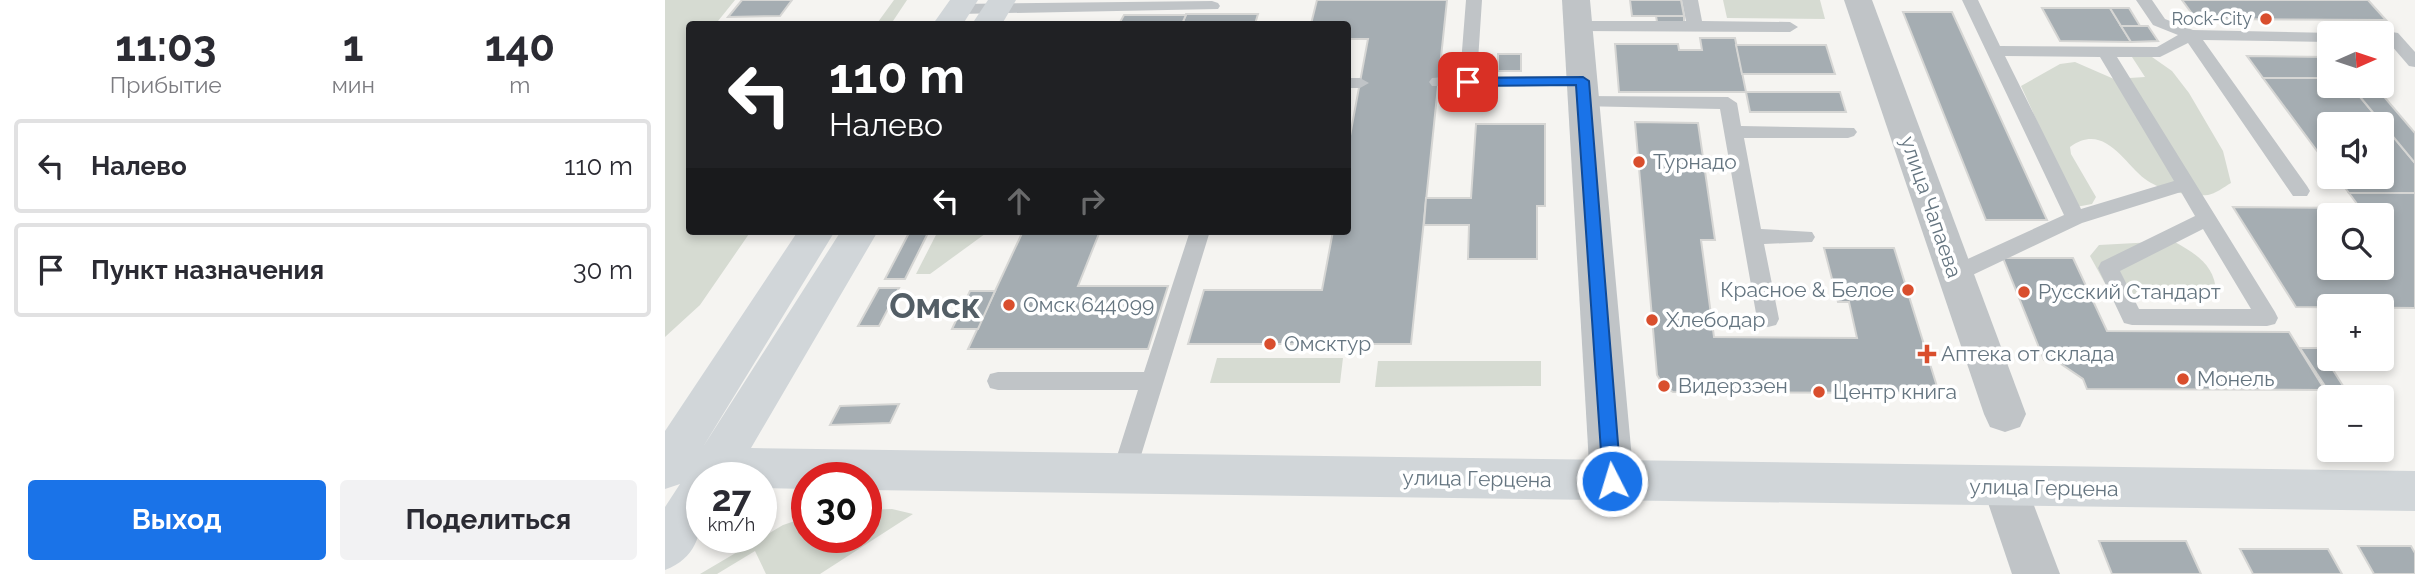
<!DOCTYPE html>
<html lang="ru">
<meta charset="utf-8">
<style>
:root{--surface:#fff;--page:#f2f2f3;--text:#2b2b33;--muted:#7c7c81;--line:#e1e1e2;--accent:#1a73e8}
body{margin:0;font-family:Raleway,sans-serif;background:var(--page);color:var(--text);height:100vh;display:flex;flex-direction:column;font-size:26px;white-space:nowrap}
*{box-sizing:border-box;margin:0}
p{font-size:23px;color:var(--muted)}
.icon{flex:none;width:38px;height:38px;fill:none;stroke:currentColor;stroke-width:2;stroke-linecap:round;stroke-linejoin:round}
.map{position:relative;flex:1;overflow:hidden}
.drawer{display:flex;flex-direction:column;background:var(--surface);width:665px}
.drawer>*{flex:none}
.banner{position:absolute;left:21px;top:21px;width:665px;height:214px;border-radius:7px;box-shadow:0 4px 10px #0003;background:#202124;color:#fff;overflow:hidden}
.needle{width:46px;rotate:87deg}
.fabs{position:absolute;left:1652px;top:21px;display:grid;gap:14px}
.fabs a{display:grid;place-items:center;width:77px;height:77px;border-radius:7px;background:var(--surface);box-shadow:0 4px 10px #0003;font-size:35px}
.speed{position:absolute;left:21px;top:462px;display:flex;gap:14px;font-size:35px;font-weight:700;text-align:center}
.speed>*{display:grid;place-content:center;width:91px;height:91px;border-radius:50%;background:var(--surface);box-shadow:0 4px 10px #0003;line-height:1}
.speed small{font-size:18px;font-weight:400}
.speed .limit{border:10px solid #d22;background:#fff;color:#111}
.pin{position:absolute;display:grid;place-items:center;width:60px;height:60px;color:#fff;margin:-30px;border-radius:14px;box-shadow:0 4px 10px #0006}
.me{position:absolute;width:77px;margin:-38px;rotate:355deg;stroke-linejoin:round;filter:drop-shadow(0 0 5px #0008)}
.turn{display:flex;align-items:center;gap:24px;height:147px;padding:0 28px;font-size:32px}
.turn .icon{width:91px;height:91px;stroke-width:2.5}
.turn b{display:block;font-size:49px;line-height:60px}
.lanes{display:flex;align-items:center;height:66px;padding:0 28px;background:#0003;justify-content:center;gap:35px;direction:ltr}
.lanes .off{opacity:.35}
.eta{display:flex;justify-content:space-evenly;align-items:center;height:119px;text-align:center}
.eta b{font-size:42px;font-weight:700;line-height:49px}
.button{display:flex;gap:14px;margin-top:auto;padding:14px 28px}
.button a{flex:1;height:80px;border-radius:7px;background:var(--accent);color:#fff;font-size:28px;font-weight:700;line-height:80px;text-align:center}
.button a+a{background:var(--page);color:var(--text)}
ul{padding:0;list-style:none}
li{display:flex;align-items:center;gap:21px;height:94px;margin:0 14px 10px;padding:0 14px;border:4px solid var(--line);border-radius:7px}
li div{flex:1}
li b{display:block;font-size:26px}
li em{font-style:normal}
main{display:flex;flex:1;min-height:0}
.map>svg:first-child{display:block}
.green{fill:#d6dbd2}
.building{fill:#a5adb2;stroke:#d6d6d4;stroke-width:2;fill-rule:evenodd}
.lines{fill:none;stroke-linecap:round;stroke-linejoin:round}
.lane{fill:#c0c4c7;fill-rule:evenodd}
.street{fill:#c0c4c7;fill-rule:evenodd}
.primary{fill:#d1d6d9;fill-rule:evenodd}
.route{fill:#1a73e8;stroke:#114b97;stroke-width:2}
.poi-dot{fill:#d94e2d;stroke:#fff;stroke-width:2.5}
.labels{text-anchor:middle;stroke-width:7;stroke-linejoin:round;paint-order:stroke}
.far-poi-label{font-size:18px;fill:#657580;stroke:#fff;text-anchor:end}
.poi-label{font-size:21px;fill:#657580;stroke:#fff;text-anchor:start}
.street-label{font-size:21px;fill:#657580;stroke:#fff}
.town-label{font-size:35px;font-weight:bold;fill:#535e66;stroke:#fff}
</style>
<main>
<section class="drawer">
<div class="eta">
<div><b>11:03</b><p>Прибытие</p></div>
<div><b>1</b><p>мин</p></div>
<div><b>140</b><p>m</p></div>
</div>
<ul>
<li><svg class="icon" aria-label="left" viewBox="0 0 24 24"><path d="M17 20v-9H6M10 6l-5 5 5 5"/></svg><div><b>Налево</b></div><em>110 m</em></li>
<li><svg class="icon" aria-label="arrive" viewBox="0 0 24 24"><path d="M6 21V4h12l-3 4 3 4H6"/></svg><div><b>Пункт назначения</b></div><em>30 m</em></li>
</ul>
<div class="button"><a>Выход</a><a>Поделиться</a></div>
</section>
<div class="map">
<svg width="1750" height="574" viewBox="0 0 1750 574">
<rect width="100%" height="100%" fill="#f5f4f1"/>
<!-- green -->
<g class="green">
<path d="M0 0H70L53 21 213 22 229 0H242L226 24H24V231H86L35 305 0 337Z"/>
<path d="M1058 0H1155L1160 19 1062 18Z"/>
<path d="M1467 57H1487L1507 71 1524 93 1558 151 1566 183C1559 187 1550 194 1543 195 1525 197 1494 190 1480 179 1458 162 1439 122 1405 147L1406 154 1431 197 1427 204 1411 207 1356 86 1395 64 1410 62 1449 79 1480 77Z"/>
<path d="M273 231H324L265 274H251Z"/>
<path d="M1508 241C1530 253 1550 265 1551 292L1543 299 1482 301 1442 287 1425 256 1434 245Z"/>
<path d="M552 358H678L675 383H545Z"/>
<path d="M713 361H876V386L710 387Z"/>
<path d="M227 509 248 514 155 574H101L90 551 52 574H35L118 525 142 517V537H201V510Z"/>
</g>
<!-- building -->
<g class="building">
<path d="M77 0H127L115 16 63 17Z"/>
<path d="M652 0H782L746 344H523L539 290H657L668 231H682V152L703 39H682V24H646Z"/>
<path d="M965 0H1016L1019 16H967Z"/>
<path d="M1517 0H1703L1721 20 1531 19Z"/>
<path d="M1377 8H1445L1466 42 1395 41Z"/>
<path d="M1445 8H1464L1475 26H1456Z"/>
<path d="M1238 12H1287L1382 220H1321Z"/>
<path d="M521 14H593L590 24H517Z"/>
<path d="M459 15H521L517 24H454Z"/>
<path d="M991 16H1019V22H992Z"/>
<path d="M1456 26H1483L1493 41 1466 42Z"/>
<path d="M1035 38H1070L1081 92H954L950 44H1013L1014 50H1037Z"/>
<path d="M1071 45H1161L1170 74H1077Z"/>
<rect x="833" y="54" width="23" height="17"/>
<path d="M1582 56 1664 57V78H1598Z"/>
<path d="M1598 78H1664V86H1686L1750 163V193H1684L1672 177H1717V124H1664V167Z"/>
<path d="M1686 86H1710L1750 133V163Z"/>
<path d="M1081 92H1175L1181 112H1085Z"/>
<path d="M970 122 1033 123 1050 240H1036L1049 337 1192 338 1184 302H1173L1159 248H1229L1274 393 1008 392 999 386 992 375Z"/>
<path d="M811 124H880V206H872V259H803L804 225H759L761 198H806Z"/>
<path d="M1684 193H1750V308L1631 307 1568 207 1695 208ZM1664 215H1717V268H1664Z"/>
<path d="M245 231H264L240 279H220Z"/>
<path d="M358 231H435L413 286H503L483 349H303Z"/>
<path d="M1338 258H1408L1442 331 1624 332 1660 390 1422 389 1418 379 1393 362 1379 360Z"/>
<path d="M214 288H234L214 326H193Z"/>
<path d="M305 291H330L313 329H287Z"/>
<path d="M1635 348H1654L1680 389H1662Z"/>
<path d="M234 404 225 423 165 425 175 406Z"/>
<path d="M1434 541H1521L1536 574H1447Z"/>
<path d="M1693 546H1746L1750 553V574H1709Z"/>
<path d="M1575 549H1663L1677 574H1588Z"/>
</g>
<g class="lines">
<!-- lane -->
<g class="lane">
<path d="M801 0H817L812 76H918L927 81 924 85 767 86 764 82 767 78 795 76Z"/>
<path d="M1017 0H1033L1037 21 1125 22 1133 27 1125 32 913 31 905 26 913 21H1021Z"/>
<path d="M1297 0H1313L1335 46 1492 47 1513 35 1488 25 1471 0H1487L1500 19 1528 30 1669 33H1664V42L1538 40 1642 186 1645 191 1642 196H1628L1523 43 1495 57H1452L1610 312 1613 318 1610 324 1602 326 1467 325 1459 323 1433 268 1436 262 1530 216 1516 192 1417 223 1297 280 1290 282 1283 280 1280 274 1283 268 1399 215ZM1340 56 1435 57 1509 181 1416 209ZM1538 229 1586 309H1474L1455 271Z"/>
<path d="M547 1 553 3 555 6 553 9 293 14 285 9 293 4Z"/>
<path d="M1727 32 1733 33 1750 52V67L1744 66 1719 37Z"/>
<path d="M682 78H695L704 83 695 88H682Z"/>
<path d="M919 96 1063 97 1072 103 1076 126 1189 128 1192 132 1189 136 1183 138H1079L1096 229 1147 232 1150 237 1147 242 1099 244 1114 319 1111 325 1103 327 1095 325 1092 319 1055 109 913 106 910 102 913 98Z"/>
<path d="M525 231H545L470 475 467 483 458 486 449 483 446 475 473 390H333L325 388 322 381 325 374 333 372H479Z"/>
</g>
<!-- street -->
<g class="street">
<path d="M897 0H925L969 481 963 495 947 501 931 495 925 481Z"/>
<path d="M1179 0H1207L1361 414 1355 427 1340 432 1325 427 1319 414Z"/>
<path d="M1341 468 1357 474 1395 574H1347L1318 488 1325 474Z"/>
</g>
<!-- primary -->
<g class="primary">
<path d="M285 0H313L298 24H268Z"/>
<path d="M323 0H351L337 24H307Z"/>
<path d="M133 231H170L38 447 176 231H213L86 448 1750 471V511L201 490V478H142V489L96 488V478H37C37 516 42 554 0 570V507L15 484 0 489V431Z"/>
</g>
</g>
<!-- route -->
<path class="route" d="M918 77 924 81 956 481 953 486 947 489 940 486 938 481 911 85 803 86 796 82 803 78Z"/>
<!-- markers -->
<g class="poi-dot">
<circle cx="1601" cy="19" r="7"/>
<circle cx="974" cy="162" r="7"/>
<circle cx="1243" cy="290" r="7"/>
<circle cx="1359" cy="292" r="7"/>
<circle cx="344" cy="305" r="7"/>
<circle cx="987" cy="320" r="7"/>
<circle cx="605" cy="344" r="7"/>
<path d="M1258.5 343.5h7v7h7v7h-7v7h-7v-7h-7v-7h7z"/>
<circle cx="1518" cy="379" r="7"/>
<circle cx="999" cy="386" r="7"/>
<circle cx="1154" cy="392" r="7"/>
</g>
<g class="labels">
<!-- far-poi labels -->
<g class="far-poi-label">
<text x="1587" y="25">Rock-City</text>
</g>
<!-- poi labels -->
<g class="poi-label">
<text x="988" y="169">Турнадо</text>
<text x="1229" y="297" text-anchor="end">Красное &amp; Белое</text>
<text x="1373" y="299">Русский Стандарт</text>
<text x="358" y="312">Омск 644099</text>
<text x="1001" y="327">Хлебодар</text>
<text x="619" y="351">Омсктур</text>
<text x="1276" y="361">Аптека от склада</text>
<text x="1532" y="386">Монель</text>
<text x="1013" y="393">Видерзэен</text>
<text x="1168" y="399">Центр книга</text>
</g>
<!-- street labels -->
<g class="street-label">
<text transform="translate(1266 207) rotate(71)" y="7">улица Чапаева</text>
<text transform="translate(812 479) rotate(1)" y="7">улица Герцена</text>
<text transform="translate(1379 488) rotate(1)" y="7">улица Герцена</text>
</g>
<!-- town labels -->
<g class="town-label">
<text x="270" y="318">Омск</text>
</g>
</g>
</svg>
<div class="fabs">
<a><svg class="needle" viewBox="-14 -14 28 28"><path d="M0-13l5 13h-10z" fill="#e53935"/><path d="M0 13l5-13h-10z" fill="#7c7c81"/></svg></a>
<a><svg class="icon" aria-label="sound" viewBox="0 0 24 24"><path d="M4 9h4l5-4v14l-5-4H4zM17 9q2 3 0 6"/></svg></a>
<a><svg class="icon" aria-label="search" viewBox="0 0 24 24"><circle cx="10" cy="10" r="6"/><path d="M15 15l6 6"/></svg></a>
<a>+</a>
<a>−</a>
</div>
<div class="speed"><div>27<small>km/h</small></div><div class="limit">30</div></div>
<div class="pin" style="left:803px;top:82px;background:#d93025"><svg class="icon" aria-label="arrive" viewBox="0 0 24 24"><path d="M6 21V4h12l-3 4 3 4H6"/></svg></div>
<svg class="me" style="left:947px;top:481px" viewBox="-20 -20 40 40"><circle r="17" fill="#1a73e8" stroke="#fff" stroke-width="3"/><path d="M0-11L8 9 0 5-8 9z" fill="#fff"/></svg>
<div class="banner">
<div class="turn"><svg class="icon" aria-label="left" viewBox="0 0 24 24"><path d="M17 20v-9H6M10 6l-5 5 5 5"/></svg><div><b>110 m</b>Налево</div></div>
<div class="lanes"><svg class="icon" aria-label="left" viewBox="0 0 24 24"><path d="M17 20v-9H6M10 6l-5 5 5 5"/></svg><svg class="icon off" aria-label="ahead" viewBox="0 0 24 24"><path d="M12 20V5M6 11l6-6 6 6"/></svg><svg class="icon off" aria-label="right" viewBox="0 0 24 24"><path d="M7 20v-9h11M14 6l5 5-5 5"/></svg></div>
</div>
</div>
</main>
